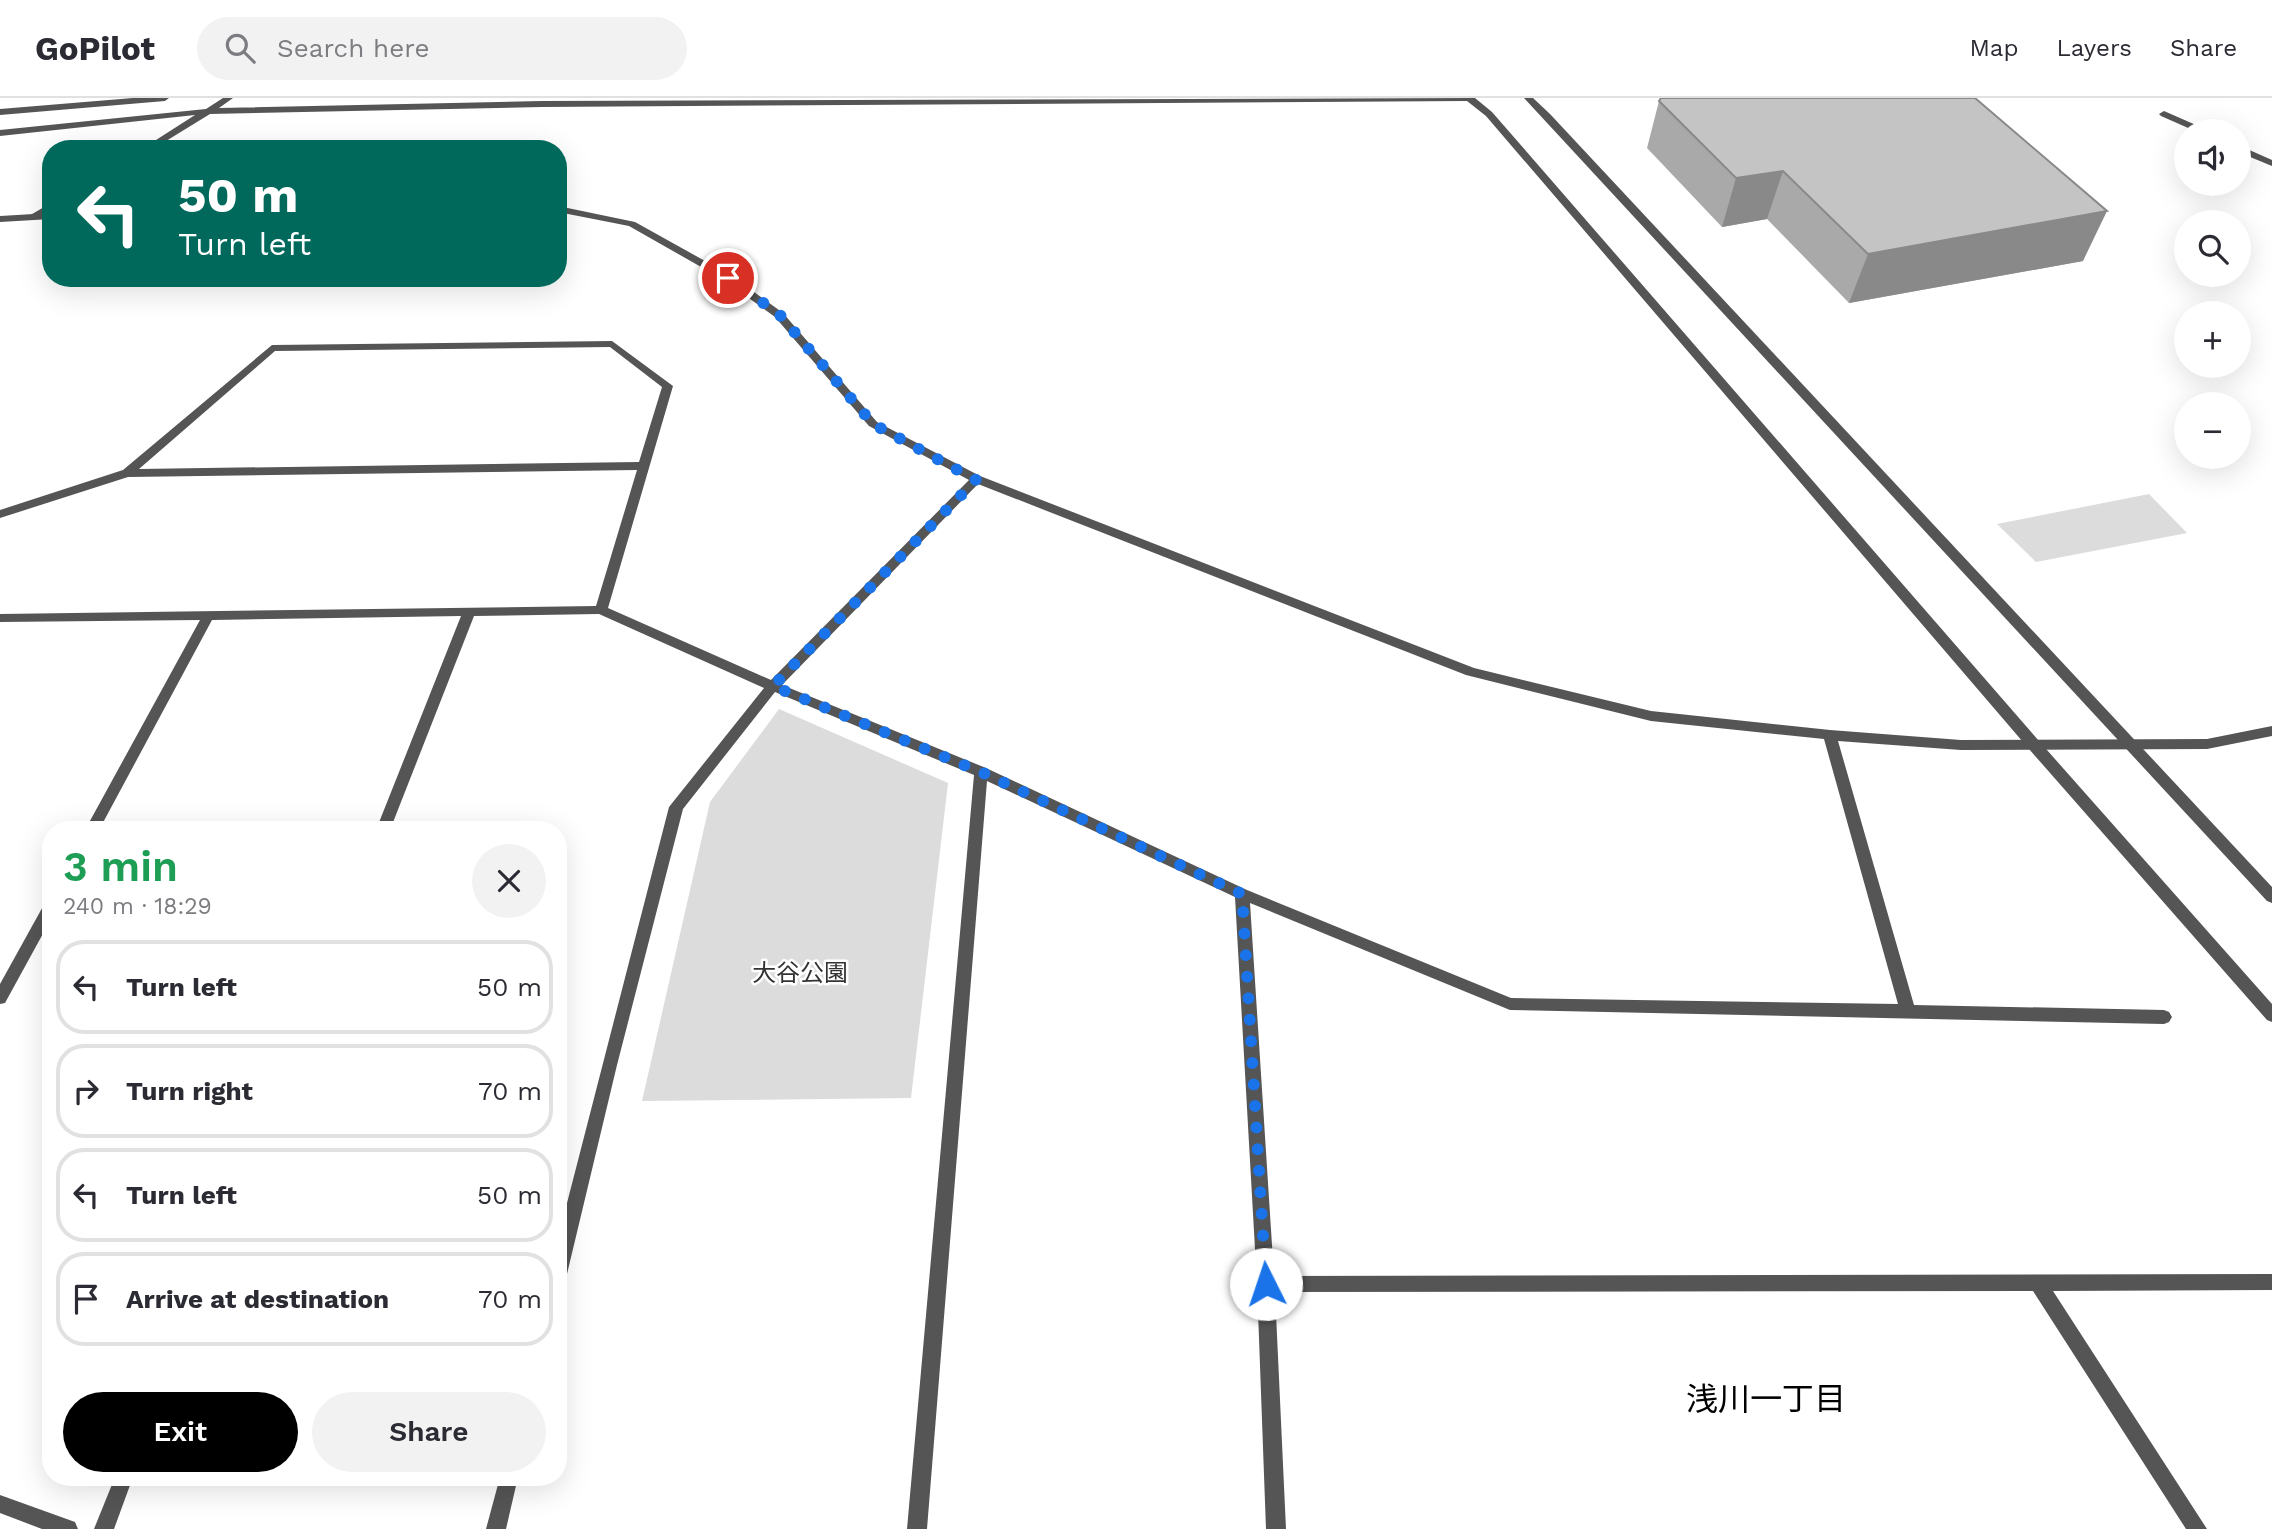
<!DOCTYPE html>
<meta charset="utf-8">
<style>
:root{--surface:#fff;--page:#f2f2f3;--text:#2b2b33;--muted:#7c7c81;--line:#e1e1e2;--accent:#000}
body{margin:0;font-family:"Work Sans","Noto Sans JP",sans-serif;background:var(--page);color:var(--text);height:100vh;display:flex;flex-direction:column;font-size:26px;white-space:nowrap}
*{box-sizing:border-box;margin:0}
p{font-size:23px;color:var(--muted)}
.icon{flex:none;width:38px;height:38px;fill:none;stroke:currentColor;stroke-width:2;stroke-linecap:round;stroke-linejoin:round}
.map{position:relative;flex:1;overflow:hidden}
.panel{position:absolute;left:42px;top:723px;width:525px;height:665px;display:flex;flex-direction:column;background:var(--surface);border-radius:28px;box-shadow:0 7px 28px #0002}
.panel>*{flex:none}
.banner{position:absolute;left:42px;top:42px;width:525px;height:147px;border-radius:28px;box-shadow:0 7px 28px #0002;background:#00695c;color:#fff;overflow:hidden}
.tools{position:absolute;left:2174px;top:21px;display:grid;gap:14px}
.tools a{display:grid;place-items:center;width:77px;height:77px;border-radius:50%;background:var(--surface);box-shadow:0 7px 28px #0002;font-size:35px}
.pin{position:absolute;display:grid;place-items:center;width:60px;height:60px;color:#fff;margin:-30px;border:4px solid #fff;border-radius:50%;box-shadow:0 2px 7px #0007}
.me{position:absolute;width:77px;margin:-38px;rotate:356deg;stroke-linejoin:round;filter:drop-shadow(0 0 5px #0008)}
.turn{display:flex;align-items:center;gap:24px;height:147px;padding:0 21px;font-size:32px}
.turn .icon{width:91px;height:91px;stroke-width:2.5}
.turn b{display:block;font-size:49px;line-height:60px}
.round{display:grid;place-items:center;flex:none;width:74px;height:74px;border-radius:37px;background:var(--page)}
.head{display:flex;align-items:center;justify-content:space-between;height:119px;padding:0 21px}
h1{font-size:42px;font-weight:600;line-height:52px;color:#1e9e55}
.cta{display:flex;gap:14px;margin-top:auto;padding:14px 21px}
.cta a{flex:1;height:80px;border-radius:42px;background:var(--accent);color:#fff;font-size:28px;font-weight:600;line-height:80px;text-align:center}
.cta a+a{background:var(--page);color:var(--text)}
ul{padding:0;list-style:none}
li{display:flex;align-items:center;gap:21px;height:94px;margin:0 14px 10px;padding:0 7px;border:4px solid var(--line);border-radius:28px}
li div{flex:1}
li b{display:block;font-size:26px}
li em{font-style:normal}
header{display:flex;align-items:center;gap:42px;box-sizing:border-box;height:98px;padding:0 35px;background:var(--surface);border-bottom:2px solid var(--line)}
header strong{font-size:33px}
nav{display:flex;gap:38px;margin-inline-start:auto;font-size:24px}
.search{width:490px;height:63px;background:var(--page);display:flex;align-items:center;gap:18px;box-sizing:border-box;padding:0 24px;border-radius:38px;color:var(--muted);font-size:26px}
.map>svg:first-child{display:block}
.green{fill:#dcdcdc}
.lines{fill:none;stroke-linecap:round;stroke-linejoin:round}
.minor{fill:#555;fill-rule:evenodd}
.tertiary{fill:#555;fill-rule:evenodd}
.wall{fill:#a9a9a9}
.shaded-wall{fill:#898989}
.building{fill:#c4c4c4;stroke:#898989;stroke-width:2}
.route{stroke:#1a73e8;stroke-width:12;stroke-dasharray:0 21.6}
.labels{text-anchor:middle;stroke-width:5;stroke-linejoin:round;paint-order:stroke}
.park-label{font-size:24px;fill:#333;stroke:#fff}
.near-neighbourhood-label{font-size:32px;fill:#000;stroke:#fff}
</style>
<header>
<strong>GoPilot</strong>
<div class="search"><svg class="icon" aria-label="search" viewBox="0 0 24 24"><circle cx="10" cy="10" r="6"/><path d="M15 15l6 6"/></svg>Search here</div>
<nav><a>Map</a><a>Layers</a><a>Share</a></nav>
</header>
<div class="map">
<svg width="2272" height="1431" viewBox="0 0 2272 1431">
<rect width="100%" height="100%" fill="#fff"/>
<!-- green -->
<g class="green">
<path d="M2149 396 2187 435 2036 464 1997 426Z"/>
<path d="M779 611 948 685 911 1000 642 1003 710 704Z"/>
</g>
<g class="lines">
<!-- minor -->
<g class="minor">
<path d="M2164 13 2205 31 2207 33H2195L2161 18 2159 16Z"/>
<path d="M2238 47 2272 62V68L2238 54Z"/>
<path d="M558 108 635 124 732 178 783 215 877 324 980 378 1474 570 1651 613 1830 632 1961 642 2207 641 2272 628V638L2207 651 1961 652 1838 643 1914 907 2164 912 2169 914 2172 919 2169 924 2164 926 1510 912 1250 805 1274 1178 2272 1176V1192L2053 1193 2207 1431H2186L2033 1193 1275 1194 1286 1431H1266L1257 1186 1235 799 987 683 927 1431H907L974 677 775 594 683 711 617 967 567 1176 564 1182 558 1184V1140L669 709 764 590 599 516 474 518 390 732H376L461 518 212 522 99 732H85L200 522 0 524V516L596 508 637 372 128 379 0 420V412L123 372 272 247 612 243 673 288 608 510 771 582 969 382 869 328 775 219 724 182 629 128 558 114ZM610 249 662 289 639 364 139 371 275 253ZM978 386 1466 577 1651 623 1824 641 1898 906 1511 900 1247 792 986 670 782 587Z"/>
<path d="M51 115V121L0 124V118Z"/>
<path d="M51 801V821L5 905 0 906V886L46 803Z"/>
<path d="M115 1379H133L114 1431H94Z"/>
<path d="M500 1379H518L506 1431H486Z"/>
<path d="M0 1397 75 1424 78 1431H42L0 1415Z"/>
</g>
<!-- tertiary -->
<g class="tertiary">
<path d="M133 0H169L165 3 0 17V11Z"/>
<path d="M223 0H233L219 10 542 3 1475 0 1492 14 2039 643 2272 906V924L2267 922 2029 651 1486 18 1467 3 542 9 210 16 153 51H142L195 17 0 38V32L206 11Z"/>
<path d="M1524 0H1533L1550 16 2272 789V805L2267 803Z"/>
<path d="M51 105V112L35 121 27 119Z"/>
</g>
</g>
<!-- wall -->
<path class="wall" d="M1659 3 2083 163 1849 205 1767 121 1722 129 1647 50Z"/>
<!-- shaded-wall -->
<g class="shaded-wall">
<path d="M1783 73 1767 121 1722 129 1736 80Z"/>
<path d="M2107 113 2083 163 1849 205 1868 156Z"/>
</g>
<!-- building -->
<path class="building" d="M1661 0H1975L2107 113 1868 156 1783 73 1736 80 1659 3Z"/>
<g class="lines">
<!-- route -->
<path class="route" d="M728 180 779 216 873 326 976 382 773 588 981 674 1242 796 1266 1186"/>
</g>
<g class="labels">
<!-- park labels -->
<g class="park-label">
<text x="800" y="883">大谷公園</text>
</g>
<!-- near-neighbourhood labels -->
<g class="near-neighbourhood-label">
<text x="1766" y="1312">浅川一丁目</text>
</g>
</g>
</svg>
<div class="tools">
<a><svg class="icon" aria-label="sound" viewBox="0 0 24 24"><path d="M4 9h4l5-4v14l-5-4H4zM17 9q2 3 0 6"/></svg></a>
<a><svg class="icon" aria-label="search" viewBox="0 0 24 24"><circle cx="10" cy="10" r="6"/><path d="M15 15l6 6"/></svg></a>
<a>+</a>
<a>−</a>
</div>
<div class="pin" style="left:728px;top:180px;background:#d93025"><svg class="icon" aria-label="arrive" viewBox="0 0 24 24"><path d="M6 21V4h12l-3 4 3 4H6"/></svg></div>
<svg class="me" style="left:1266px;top:1186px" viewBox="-20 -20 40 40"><circle r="19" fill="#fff"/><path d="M0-13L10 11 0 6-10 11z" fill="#1a73e8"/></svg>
<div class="banner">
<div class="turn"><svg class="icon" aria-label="left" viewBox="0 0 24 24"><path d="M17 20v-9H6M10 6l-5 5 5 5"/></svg><div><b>50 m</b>Turn left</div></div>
</div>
<section class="panel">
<div class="head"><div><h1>3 min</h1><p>240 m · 18:29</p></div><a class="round"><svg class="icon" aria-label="close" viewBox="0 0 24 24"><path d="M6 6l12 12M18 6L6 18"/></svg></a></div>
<ul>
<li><svg class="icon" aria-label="left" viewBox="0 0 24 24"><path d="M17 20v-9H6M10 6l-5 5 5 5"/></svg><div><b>Turn left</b></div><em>50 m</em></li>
<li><svg class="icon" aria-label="right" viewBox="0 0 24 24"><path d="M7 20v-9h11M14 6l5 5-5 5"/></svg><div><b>Turn right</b></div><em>70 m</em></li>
<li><svg class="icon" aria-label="left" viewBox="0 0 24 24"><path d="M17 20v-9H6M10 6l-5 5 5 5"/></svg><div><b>Turn left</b></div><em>50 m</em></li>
<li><svg class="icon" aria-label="arrive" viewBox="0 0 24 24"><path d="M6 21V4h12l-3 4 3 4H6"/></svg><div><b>Arrive at destination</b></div><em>70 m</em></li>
</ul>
<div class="cta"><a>Exit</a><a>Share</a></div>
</section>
</div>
